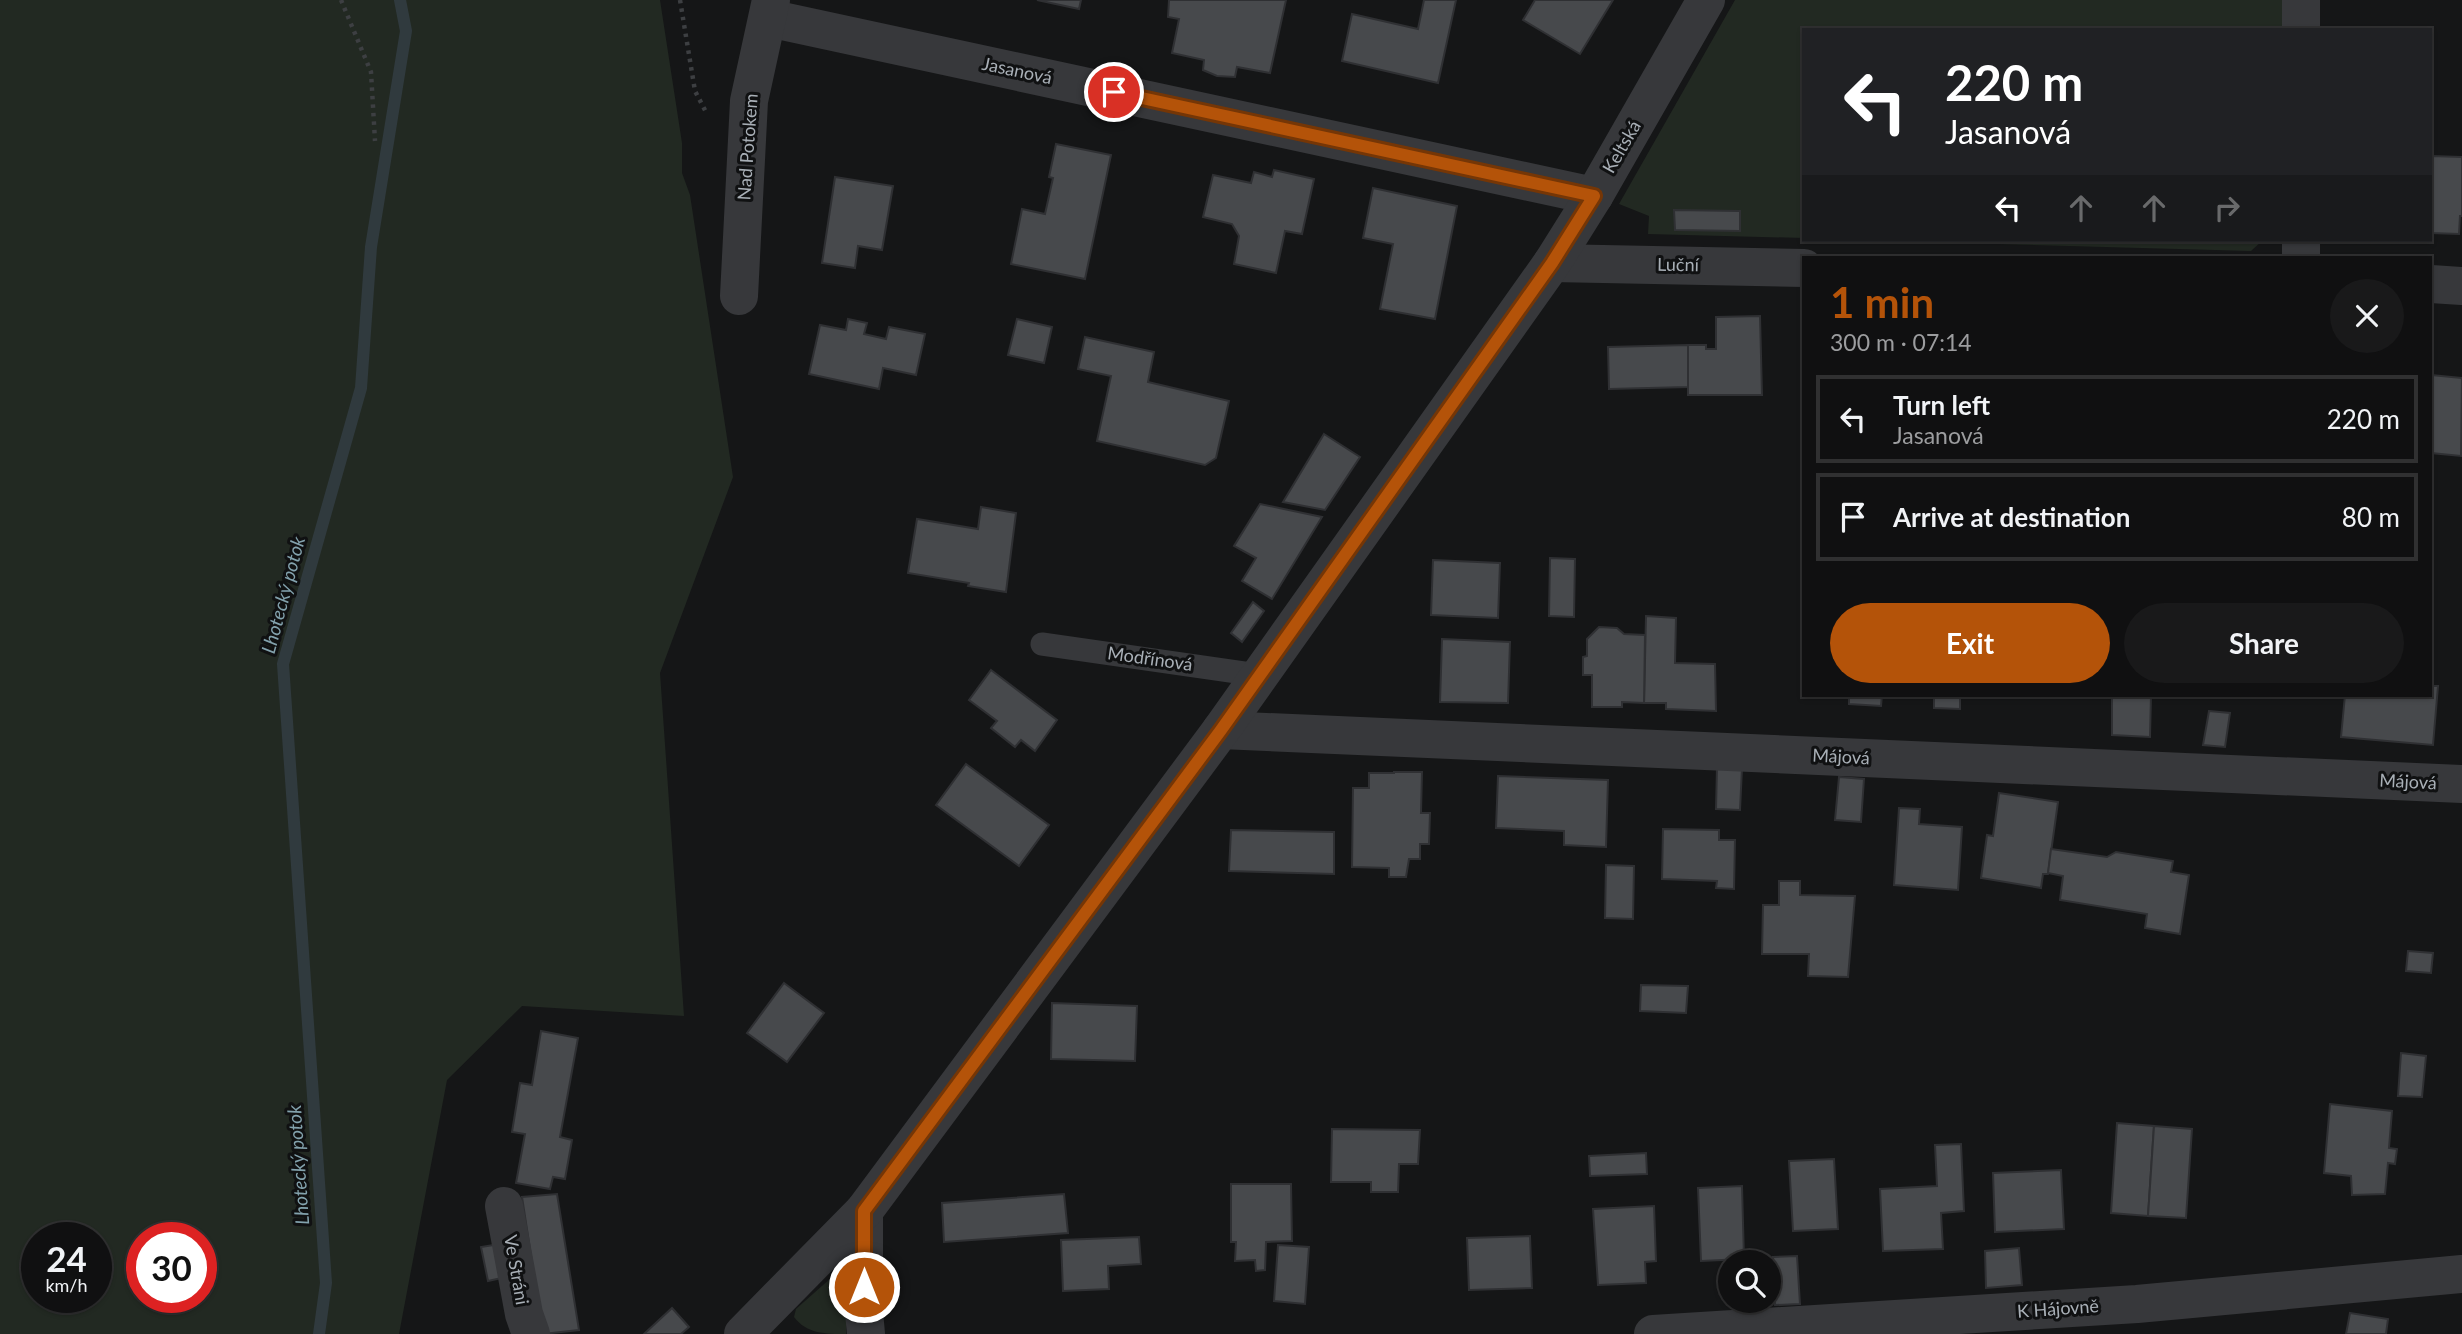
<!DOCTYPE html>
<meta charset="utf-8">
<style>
:root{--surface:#101011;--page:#19191a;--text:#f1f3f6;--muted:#9c9d9f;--line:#303031;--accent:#b45309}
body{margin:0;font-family:Lato,sans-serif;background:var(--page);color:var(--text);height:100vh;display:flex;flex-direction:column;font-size:26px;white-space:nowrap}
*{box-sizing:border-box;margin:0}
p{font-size:23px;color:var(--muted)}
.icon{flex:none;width:38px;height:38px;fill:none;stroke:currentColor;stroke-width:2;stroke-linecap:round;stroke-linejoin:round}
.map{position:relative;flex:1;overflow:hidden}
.side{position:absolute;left:1802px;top:256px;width:630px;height:441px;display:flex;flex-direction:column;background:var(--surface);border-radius:0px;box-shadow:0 2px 5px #0004,0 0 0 2px var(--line)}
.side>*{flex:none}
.top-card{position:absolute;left:1802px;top:28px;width:630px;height:214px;border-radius:0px;box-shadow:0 2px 5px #0004,0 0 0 2px var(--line);background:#202124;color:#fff;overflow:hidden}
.controls{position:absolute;left:1718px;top:1250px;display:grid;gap:14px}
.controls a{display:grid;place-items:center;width:63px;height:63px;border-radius:50%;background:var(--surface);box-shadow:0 2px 5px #0004,0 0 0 2px var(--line);font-size:35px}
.speed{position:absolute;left:21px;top:1222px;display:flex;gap:14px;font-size:35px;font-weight:700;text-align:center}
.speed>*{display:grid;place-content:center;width:91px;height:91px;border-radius:50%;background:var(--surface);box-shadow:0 2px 5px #0004,0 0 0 2px var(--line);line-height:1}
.speed small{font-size:18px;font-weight:400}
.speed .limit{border:10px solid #d22;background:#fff;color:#111}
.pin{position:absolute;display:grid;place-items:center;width:60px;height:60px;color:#fff;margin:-30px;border:4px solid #fff;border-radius:50%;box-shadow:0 2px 7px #0007}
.me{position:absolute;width:77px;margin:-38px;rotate:0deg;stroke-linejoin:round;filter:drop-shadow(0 0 5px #0008)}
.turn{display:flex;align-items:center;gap:24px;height:147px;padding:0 28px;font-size:32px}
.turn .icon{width:91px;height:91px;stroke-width:2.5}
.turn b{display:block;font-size:49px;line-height:60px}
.lanes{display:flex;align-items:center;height:66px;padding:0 28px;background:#0003;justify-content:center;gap:35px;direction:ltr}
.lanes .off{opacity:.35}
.round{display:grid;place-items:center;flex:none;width:74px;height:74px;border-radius:37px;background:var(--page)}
.head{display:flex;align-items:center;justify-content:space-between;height:119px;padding:0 28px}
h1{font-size:42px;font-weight:700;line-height:52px;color:var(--accent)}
.primary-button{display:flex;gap:14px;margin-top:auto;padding:14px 28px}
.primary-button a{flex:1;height:80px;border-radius:42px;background:var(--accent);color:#fff;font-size:28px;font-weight:700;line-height:80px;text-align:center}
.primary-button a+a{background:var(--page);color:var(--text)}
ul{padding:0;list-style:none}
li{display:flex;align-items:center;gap:21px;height:88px;margin:0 14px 10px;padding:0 14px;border:4px solid var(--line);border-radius:0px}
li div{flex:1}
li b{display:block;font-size:26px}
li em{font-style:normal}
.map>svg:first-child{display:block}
.green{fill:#222922;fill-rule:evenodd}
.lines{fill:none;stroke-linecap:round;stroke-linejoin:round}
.stream{stroke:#303a3e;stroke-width:12}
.building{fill:#47494c;stroke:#2f3033;stroke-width:2}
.path{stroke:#3d3f42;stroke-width:4.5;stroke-dasharray:3.5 5;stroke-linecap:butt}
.lane{stroke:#37383b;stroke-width:23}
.street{stroke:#37383b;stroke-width:38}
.route-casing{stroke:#753606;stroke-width:18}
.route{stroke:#b45309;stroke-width:12}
.labels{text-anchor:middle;stroke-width:6;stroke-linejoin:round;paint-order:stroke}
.street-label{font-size:18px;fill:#a8afb6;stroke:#101112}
.water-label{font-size:19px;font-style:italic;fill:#83a2ad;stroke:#101112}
</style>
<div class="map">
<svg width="2462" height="1334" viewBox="0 0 2462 1334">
<rect width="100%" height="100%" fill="#151617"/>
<!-- green -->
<g class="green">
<path d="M0 0H660L682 143V173L690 195 733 477 660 673 684 1016 522 1006 447 1080 399 1334H0ZM37 1237H96V1297H37ZM201 1237V1297H142V1237Z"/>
<path d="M1735 0H2283V30H1804V238L1648 234 1649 216 1619 204Z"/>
<path d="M1856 240H2263L2251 251Z"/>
<path d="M831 1278 840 1279 846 1286V1334C825 1334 807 1334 794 1317L796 1309Z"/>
</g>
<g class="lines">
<!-- stream -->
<path class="stream" d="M319 1334 326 1283 283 664 361 388 371 247 406 31 400 0"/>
</g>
<!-- building -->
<g class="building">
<path d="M1037 0H1081L1079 9Z"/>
<path d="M1169 0H1286L1270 73 1237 67 1235 77 1217 76 1203 70 1204 60 1172 53 1179 19 1168 17Z"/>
<path d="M1424 0H1456L1438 83 1342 61 1352 14 1418 29Z"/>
<path d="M1535 0H1613L1580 54 1523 20Z"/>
<path d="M1056 144 1111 155 1085 279 1011 264 1022 209 1045 214 1053 178 1049 177Z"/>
<path d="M2431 156 2462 157V216H2460L2459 234 2431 233Z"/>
<path d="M1274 170 1314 179 1302 234 1285 231 1276 273 1234 264 1239 236 1232 224 1203 217 1213 175 1251 183 1254 172 1272 177Z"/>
<path d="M835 177 893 186 882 250 858 246 855 268 822 263Z"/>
<path d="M1373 188 1457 206 1435 319 1380 309 1393 244 1363 238Z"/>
<path d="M1674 210 1740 211V231L1675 230Z"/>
<path d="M1760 316 1762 395H1688V345H1706V349H1716V317Z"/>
<path d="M848 319 867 323 864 334 886 339 889 327 925 334 916 375 883 368 879 389 809 374 820 325 846 330Z"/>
<path d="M1017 319 1052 327 1044 363 1008 355Z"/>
<path d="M1085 337 1154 352 1148 382 1229 401 1216 458 1205 465 1097 441 1111 376 1078 369Z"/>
<path d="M1688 345V387L1609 389 1608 347Z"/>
<path d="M2431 375 2462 378 2461 456 2431 453Z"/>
<path d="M1324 434 1360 457 1325 510 1283 502Z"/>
<path d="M1260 504 1322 517 1272 599 1242 581 1256 558 1234 546Z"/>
<path d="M981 507 1016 513 1006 592 968 586 969 583 908 573 917 519 978 529Z"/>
<path d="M1550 558 1575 559 1574 617 1549 616Z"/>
<path d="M1433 560 1500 563 1498 618 1431 615Z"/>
<path d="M1253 602 1264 611 1242 642 1231 633Z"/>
<path d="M1646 616 1676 618 1675 663 1715 664 1716 711 1666 709V703H1644Z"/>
<path d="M1599 627 1617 628 1624 634 1645 635 1644 703 1622 702V707H1592V675H1583V657L1587 656V639Z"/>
<path d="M1442 639 1510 642 1508 703 1440 702Z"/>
<path d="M991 670 1057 720 1035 751 1021 740 1015 747 991 728 997 721 969 700Z"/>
<path d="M2431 686H2438L2433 745 2341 737 2345 695H2431Z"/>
<path d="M1849 695H1882L1881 706 1849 704Z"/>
<path d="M1934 695H1960V709L1934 708Z"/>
<path d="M2112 695H2151L2150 737 2112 735Z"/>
<path d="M2209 711 2230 713 2225 747 2203 745Z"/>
<path d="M966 764 1049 825 1019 866 936 805Z"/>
<path d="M1717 767 1742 768 1740 810 1716 809Z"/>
<path d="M1394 772H1422L1421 813H1430L1429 844H1420V859H1409L1406 877H1389V868L1352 867 1353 788H1369V773H1394Z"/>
<path d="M1498 776 1608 780 1606 847 1564 845V831L1496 828Z"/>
<path d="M1839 777 1864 779 1861 822 1835 820Z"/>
<path d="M1999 793 2058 802 2048 874H2043L2041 888 1981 878 1987 835 1993 836Z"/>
<path d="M1899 808 1920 809 1919 824 1962 827 1958 890 1894 885Z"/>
<path d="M1663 829 1719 830V840H1735L1734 889 1716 888 1717 881 1662 879Z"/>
<path d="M1231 830 1334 832V874L1229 871Z"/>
<path d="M2051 849 2107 857 2116 852 2173 861 2171 872 2189 875 2180 934 2145 928 2147 914 2060 900 2063 876 2048 873Z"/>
<path d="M1606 865 1634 866 1633 919 1605 918Z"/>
<path d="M1779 881H1800V895L1855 896 1848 977 1808 976 1809 954H1762L1763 905H1779Z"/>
<path d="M2408 951 2433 953 2431 973 2406 971Z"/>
<path d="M784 983 824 1013 787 1062 747 1033Z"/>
<path d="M1641 985 1688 986 1686 1013 1640 1011Z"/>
<path d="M1052 1003 1137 1006 1135 1061 1051 1059Z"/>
<path d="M541 1031 578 1038 560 1137 572 1140 565 1179 553 1177 550 1189 516 1183 525 1134 512 1132 520 1083 532 1085Z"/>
<path d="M2401 1053 2426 1056 2422 1097 2398 1096Z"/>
<path d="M2330 1104 2392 1111 2389 1148 2397 1149 2395 1164 2388 1163 2385 1194 2352 1195 2351 1176 2324 1173Z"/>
<path d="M2117 1123 2154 1126 2148 1216 2111 1213Z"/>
<path d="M2154 1126 2192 1129 2186 1218 2148 1216Z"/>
<path d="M1332 1129 1420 1130 1418 1164H1399L1398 1192H1371V1182H1331Z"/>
<path d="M1961 1144 1964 1211 1941 1213 1943 1249 1883 1251 1880 1189 1937 1186 1935 1145Z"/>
<path d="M1646 1153 1647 1174 1590 1176 1589 1156Z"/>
<path d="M1834 1159 1838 1229 1793 1231 1789 1161Z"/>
<path d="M2061 1170 2064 1229 1995 1232 1993 1173Z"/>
<path d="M1231 1184H1291L1292 1241 1266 1242 1265 1270 1256 1271 1255 1260 1235 1261 1236 1242H1231Z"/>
<path d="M1742 1186 1744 1259 1701 1261 1698 1188Z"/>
<path d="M557 1194 579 1330 543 1334 522 1197Z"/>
<path d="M1064 1194 1068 1233 944 1242 942 1203Z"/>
<path d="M1654 1206 1656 1261 1645 1262 1646 1283 1598 1285 1593 1209Z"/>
<path d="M1530 1236 1532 1288 1469 1290 1467 1238Z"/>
<path d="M1139 1237 1141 1264 1108 1266 1109 1289 1063 1291 1061 1240Z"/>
<path d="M500 1244 506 1277 488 1281 481 1247Z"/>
<path d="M1278 1245 1309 1247 1305 1304 1274 1301Z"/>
<path d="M2019 1248 2022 1285 1986 1288 1985 1251Z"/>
<path d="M1797 1256 1800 1304 1775 1305 1773 1257Z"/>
<path d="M672 1308 689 1327 681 1334H644Z"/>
<path d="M2350 1313 2388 1319 2386 1334H2346Z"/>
</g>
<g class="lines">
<!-- path -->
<g class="path">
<path d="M341 0 371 72 375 141"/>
<path d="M680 0 695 91 707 114"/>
</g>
<!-- lane -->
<path class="lane" d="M1042 644 1258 675"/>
<!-- street -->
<g class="street">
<path d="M2301 0V30"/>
<path d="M768 18 1594 196"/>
<path d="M2301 240V257"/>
<path d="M1552 263 1804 268"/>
<path d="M2431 284 2462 286"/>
<path d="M739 296 749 101 771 0"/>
<path d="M1221 730 2462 784"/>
<path d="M504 1206 524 1314 531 1334"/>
<path d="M864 1211V1312L866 1334"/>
<path d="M743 1334 864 1211 1221 730 1552 263 1594 196 1706 0"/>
<path d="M1653 1334 2137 1304 2462 1274"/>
</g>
</g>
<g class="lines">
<defs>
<path id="route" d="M864 1287V1211L1221 730 1552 263 1594 196 1114 92"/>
</defs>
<!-- route casing -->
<use href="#route" class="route-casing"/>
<!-- route -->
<use href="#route" class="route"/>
</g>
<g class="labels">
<!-- street labels -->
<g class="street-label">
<text transform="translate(1017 71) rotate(12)" y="6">Jasanová</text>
<text transform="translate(748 147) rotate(-86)" y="6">Nad Potokem</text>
<text transform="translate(1622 147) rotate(-60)" y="6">Keltská</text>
<text transform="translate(1678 265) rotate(1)" y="6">Luční</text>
<text transform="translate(1150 659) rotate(8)" y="6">Modřínová</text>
<text transform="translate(1841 757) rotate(3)" y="6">Májová</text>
<text transform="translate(2408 782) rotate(3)" y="6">Májová</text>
<text transform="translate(516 1270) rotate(80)" y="6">Ve Stráni</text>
<text transform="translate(2058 1309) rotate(-4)" y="6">K Hájovně</text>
</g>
<!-- water labels -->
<g class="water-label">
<text transform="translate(283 595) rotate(-75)" y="7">Lhotecký potok</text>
<text transform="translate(298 1165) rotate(-94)" y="7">Lhotecký potok</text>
</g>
</g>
</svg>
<div class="controls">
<a><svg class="icon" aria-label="search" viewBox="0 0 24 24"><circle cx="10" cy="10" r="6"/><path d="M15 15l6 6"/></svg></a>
</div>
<div class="speed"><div>24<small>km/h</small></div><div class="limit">30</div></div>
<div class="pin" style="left:1114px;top:92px;background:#d93025"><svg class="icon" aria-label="arrive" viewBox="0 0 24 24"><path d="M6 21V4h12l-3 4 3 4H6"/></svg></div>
<svg class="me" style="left:864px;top:1287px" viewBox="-20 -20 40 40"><circle r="17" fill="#b45309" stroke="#fff" stroke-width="3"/><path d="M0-11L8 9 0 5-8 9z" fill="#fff"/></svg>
<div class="top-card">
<div class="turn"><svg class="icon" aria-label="left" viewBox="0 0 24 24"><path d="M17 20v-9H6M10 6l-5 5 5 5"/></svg><div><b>220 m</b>Jasanová</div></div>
<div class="lanes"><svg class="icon" aria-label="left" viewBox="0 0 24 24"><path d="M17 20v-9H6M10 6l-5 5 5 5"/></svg><svg class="icon off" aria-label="ahead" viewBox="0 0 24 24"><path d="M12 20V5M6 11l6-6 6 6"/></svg><svg class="icon off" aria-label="ahead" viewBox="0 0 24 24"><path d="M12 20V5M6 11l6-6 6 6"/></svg><svg class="icon off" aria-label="right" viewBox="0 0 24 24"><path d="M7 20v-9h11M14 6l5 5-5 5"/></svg></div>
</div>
<section class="side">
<div class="head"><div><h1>1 min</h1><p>300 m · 07:14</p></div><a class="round"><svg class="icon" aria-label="close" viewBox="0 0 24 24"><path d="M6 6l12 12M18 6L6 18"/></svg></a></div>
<ul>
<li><svg class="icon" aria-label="left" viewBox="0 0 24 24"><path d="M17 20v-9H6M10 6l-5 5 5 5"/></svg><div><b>Turn left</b><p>Jasanová</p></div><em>220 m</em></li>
<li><svg class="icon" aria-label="arrive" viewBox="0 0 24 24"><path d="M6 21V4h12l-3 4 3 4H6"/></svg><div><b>Arrive at destination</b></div><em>80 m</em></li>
</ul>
<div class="primary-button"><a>Exit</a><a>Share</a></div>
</section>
</div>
